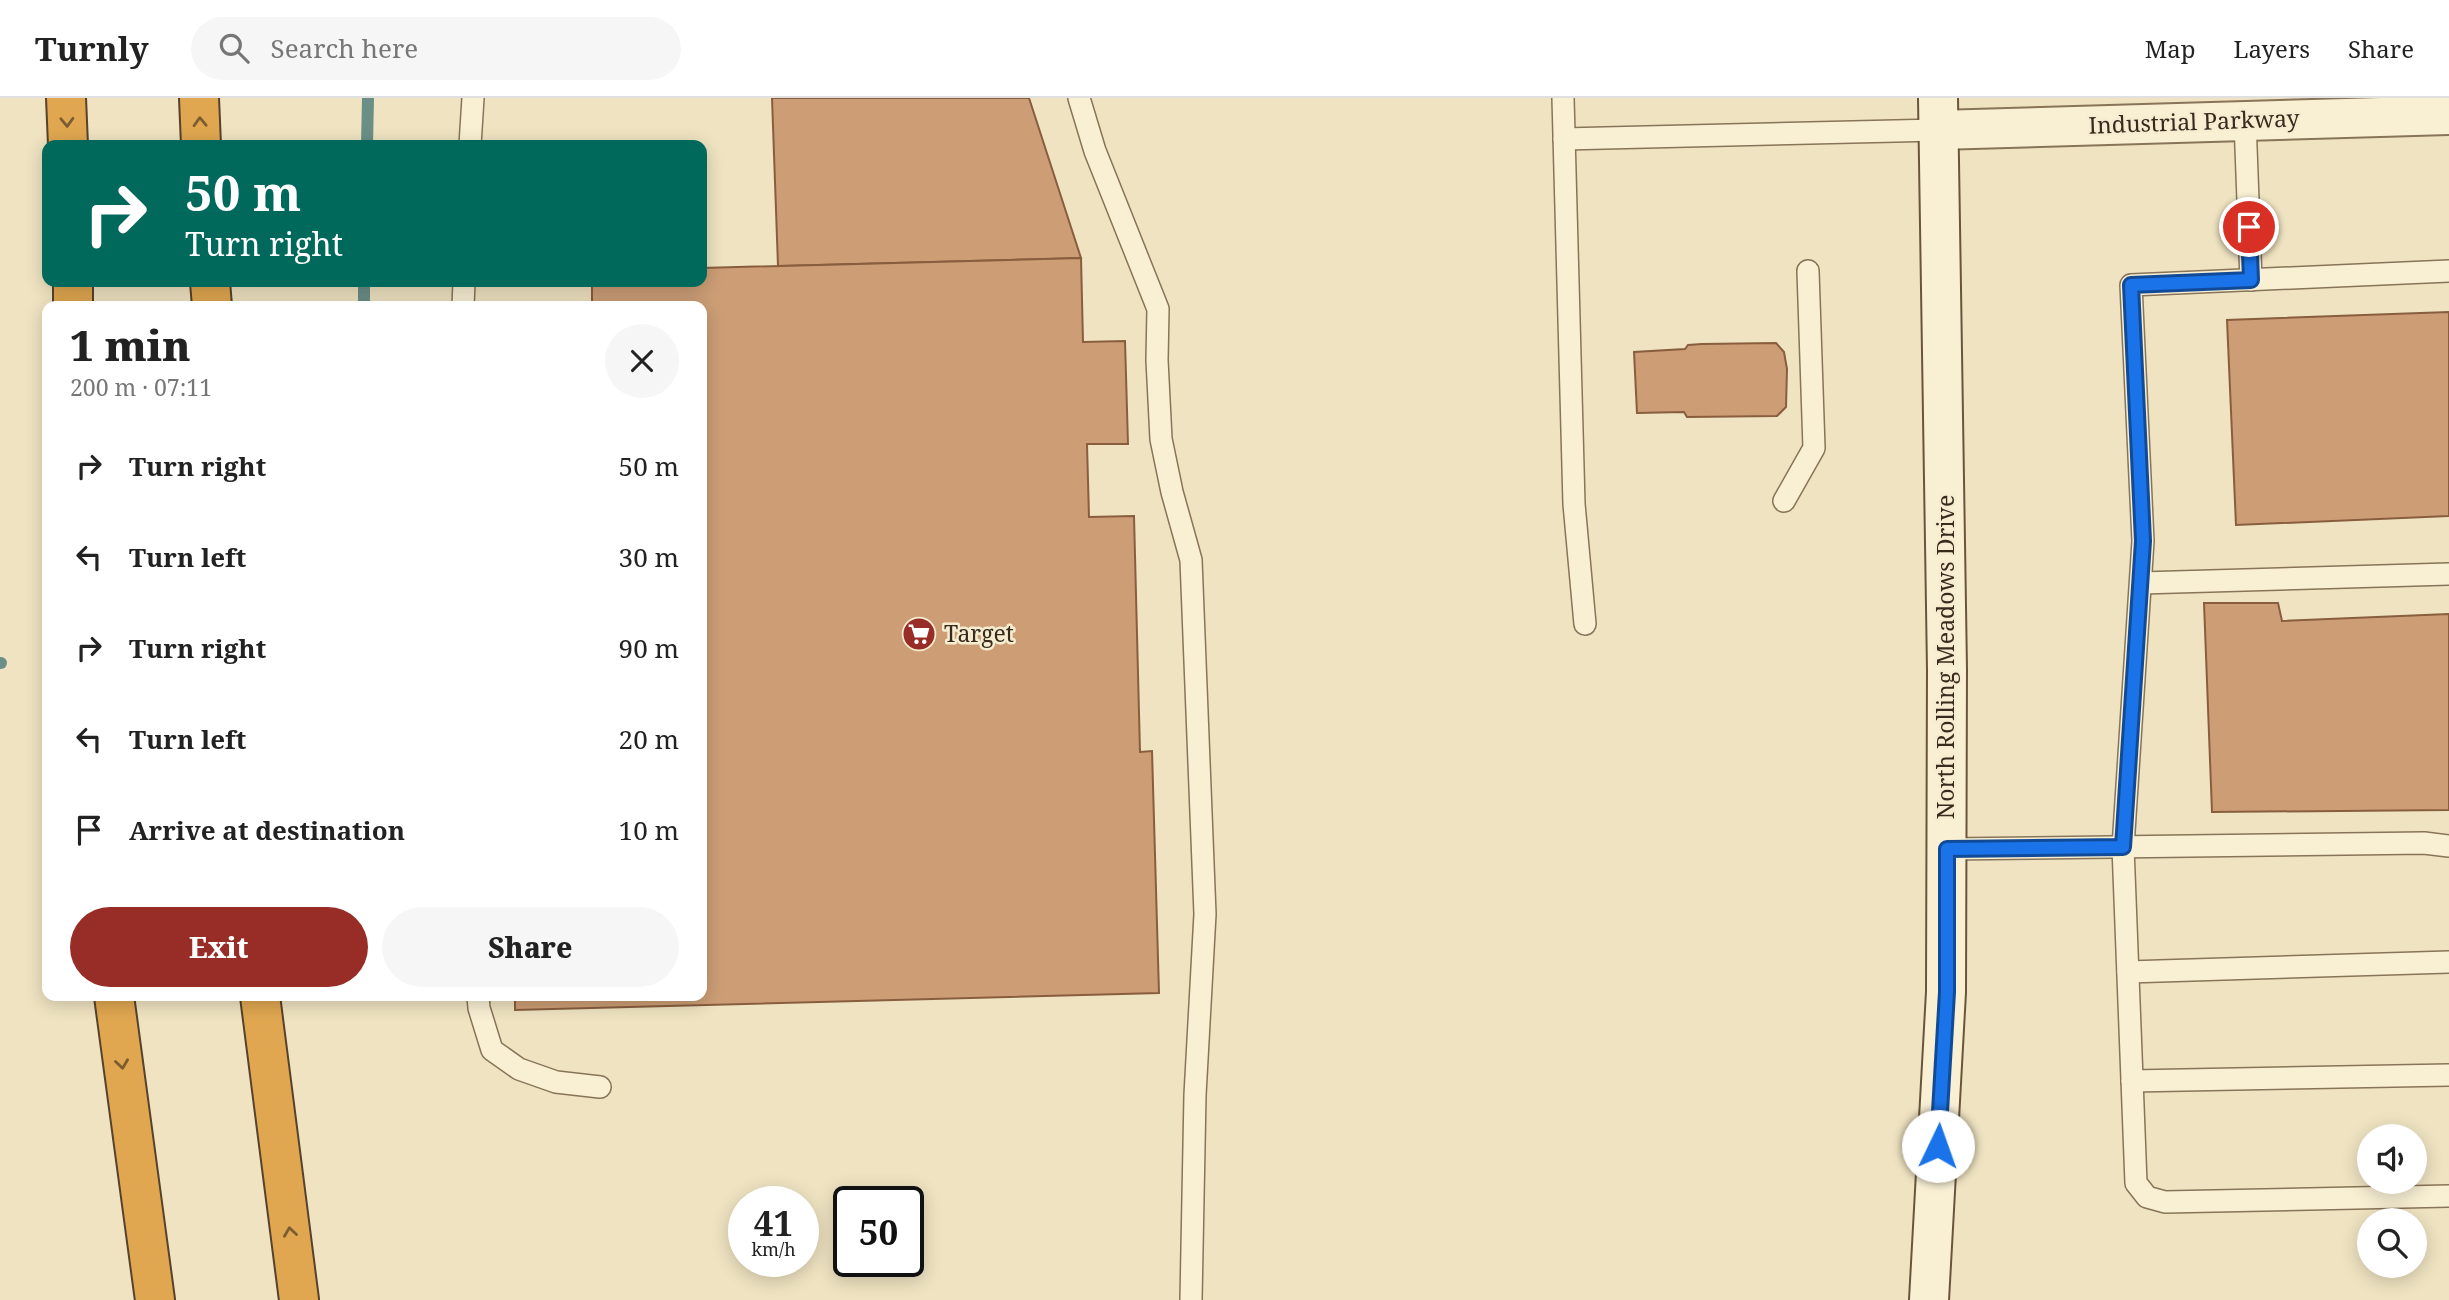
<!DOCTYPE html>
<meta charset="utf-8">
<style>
:root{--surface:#fff;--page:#f6f6f6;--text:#222;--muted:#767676;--line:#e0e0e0;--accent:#982c27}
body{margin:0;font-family:"Noto Serif",serif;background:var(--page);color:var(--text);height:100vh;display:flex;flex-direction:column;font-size:26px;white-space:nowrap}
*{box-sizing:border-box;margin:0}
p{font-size:23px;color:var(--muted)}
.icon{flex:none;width:38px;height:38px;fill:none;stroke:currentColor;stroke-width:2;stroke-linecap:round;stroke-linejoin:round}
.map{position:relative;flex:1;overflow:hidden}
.side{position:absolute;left:42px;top:203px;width:665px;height:700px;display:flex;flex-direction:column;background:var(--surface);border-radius:14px;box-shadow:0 4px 18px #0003}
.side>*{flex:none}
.banner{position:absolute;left:42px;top:42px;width:665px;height:147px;border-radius:14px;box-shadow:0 4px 18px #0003;background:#00695c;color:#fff;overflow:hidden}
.buttons{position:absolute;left:2357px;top:1026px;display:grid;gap:14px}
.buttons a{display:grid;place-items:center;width:70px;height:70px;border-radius:50%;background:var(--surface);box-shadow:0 4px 18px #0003;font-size:35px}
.speed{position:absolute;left:728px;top:1088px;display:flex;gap:14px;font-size:35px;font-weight:700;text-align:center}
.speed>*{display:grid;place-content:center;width:91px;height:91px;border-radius:50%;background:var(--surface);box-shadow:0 4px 18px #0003;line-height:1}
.speed small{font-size:18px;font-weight:400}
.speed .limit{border:4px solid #111;border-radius:10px;background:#fff;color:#111}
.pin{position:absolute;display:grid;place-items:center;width:60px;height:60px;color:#fff;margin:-30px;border:4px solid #fff;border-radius:50%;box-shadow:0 2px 7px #0007}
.me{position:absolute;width:77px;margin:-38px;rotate:3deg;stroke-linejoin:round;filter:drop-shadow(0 0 5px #0008)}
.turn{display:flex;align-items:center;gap:24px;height:147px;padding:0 28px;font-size:32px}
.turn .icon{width:91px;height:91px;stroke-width:2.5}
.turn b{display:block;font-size:49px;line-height:60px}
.round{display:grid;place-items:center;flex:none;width:74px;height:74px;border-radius:37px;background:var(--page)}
.overview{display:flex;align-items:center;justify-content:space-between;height:119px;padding:0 28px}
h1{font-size:42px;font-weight:800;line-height:52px}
.cta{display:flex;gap:14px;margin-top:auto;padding:14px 28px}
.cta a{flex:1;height:80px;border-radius:42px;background:var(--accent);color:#fff;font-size:28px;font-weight:800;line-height:80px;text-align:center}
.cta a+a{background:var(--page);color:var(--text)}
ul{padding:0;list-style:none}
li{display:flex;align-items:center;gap:21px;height:91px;padding:0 28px}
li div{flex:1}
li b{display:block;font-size:26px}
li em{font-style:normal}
header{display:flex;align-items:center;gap:42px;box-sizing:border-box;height:98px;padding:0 35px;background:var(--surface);border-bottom:2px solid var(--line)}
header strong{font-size:33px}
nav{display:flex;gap:38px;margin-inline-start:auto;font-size:24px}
.search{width:490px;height:63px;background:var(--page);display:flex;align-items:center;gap:18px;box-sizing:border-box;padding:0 24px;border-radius:38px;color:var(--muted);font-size:26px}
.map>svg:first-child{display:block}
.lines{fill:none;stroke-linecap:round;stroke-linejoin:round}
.stream{stroke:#6b8f87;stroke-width:12}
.building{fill:#cd9e76;stroke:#885e3e;stroke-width:2}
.lane-casing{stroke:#887458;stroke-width:24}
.street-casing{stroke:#887458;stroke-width:42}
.secondary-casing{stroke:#6a553c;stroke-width:42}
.highway-casing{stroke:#56422d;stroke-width:42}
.lane{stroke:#f9f0d4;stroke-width:21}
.street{stroke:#f9f0d4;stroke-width:38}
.secondary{stroke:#f9f0d4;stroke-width:38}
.highway{stroke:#e0a750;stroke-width:38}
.oneway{stroke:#7b5d31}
.route-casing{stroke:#114b97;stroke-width:18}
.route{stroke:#1a73e8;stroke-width:12}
.labels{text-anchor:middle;stroke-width:5;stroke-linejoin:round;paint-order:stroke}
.street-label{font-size:23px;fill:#382b1d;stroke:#f6edd1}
.poi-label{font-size:23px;fill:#382b1d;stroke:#f6edd1;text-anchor:start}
</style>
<header>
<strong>Turnly</strong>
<div class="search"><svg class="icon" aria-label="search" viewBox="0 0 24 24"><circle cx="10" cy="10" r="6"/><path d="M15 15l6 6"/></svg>Search here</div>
<nav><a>Map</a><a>Layers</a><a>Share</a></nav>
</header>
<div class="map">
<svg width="2449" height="1202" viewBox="0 0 2449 1202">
<rect width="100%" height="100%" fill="#efe3c1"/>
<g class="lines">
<!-- stream -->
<g class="stream">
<path d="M367 47 368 0"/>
<path d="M364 208V184"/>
<path d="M0 565H1"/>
</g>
</g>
<!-- building -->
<g class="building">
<path d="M772 0H1029L1081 160 778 168Z"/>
<path d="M1081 160 1083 244 1125 243 1128 346H1087L1089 419 1134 418 1140 654 1152 653 1159 895 515 912V898H702V208H592V184H702V170Z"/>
<path d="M2449 214V418L2236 427 2227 222Z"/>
<path d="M1776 245 1784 254 1787 271 1786 309 1777 318 1687 319 1684 314 1637 315 1634 254 1685 251 1688 247 1702 246Z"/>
<path d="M2204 505H2278L2282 523 2449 516V712L2212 714Z"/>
</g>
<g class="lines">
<defs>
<g id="lane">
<path d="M1079 0 1095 53 1158 211 1157 262 1161 341 1172 394 1191 462 1205 816 1195 997 1191 1202"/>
<path d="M1563 0 1574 406 1585 526"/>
<path d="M2245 23 2251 182"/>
<path d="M1564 41 1938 32"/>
<path d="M470 47 473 0"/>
<path d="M2449 173 2131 187 2143 443 2123 749 2136 1085 2147 1099 2165 1104 2449 1098"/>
<path d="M463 208 464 184"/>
<path d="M1784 403 1814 350 1808 173"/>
<path d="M2141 485 2449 476"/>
<path d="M1947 751 2424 745 2449 748"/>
<path d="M2128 874 2449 864"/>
<path d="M478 898 479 910 492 952 519 971 556 984 600 989"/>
<path d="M2132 983 2449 977"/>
</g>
<path id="street" d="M1938 32 2449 17"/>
<path id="secondary" d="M1929 1202 1946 894 1947 572 1938 0"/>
<g id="highway">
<path d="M66 0 68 47"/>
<path d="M199 0 201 47"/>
<path d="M73 184V208"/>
<path d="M210 184 212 208"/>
<path d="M114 898 155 1202"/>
<path d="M260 898 299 1202"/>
</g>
</defs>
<!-- lane casing -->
<use href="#lane" class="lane-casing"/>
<!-- street casing -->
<use href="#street" class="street-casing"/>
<!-- secondary casing -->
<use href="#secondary" class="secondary-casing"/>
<!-- highway casing -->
<use href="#highway" class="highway-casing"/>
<!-- lane -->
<use href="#lane" class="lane"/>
<!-- street -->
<use href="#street" class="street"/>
<!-- secondary -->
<use href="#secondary" class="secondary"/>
<!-- highway -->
<use href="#highway" class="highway"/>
</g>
<!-- one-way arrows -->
<defs><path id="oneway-chevron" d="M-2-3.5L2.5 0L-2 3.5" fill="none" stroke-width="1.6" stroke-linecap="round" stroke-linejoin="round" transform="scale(1.75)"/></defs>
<g class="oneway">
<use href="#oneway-chevron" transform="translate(67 24) rotate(88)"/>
<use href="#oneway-chevron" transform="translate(200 24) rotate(-92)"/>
<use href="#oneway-chevron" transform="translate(122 966) rotate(82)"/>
<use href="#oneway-chevron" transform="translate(290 1134) rotate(-98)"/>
</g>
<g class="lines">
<defs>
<path id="route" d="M1938 1048 1947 894V751L2123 749 2143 443 2131 187 2251 182 2249 129"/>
</defs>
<!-- route casing -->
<use href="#route" class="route-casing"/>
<!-- route -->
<use href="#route" class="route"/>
</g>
<!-- icons -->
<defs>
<symbol id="supermarket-disc" viewBox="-11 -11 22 22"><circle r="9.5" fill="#982c27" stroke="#f6edd1"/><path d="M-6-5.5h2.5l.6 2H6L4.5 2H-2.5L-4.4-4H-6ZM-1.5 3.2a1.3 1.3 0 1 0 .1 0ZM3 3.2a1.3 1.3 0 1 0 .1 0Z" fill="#fff"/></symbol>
</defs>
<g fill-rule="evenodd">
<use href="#supermarket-disc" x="900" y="517" width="38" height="38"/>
</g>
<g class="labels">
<!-- street labels -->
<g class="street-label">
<text transform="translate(2194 24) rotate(-2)" y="8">Industrial Parkway</text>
<text transform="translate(1946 559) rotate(-90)" y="8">North Rolling Meadows Drive</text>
</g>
<!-- poi labels -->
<g class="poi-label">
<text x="944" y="544">Target</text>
</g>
</g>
</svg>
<div class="buttons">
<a><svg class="icon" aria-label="sound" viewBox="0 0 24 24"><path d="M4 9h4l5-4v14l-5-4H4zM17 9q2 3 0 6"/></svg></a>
<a><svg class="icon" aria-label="search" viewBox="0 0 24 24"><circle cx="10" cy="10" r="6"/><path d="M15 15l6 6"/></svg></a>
</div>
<div class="speed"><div>41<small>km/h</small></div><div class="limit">50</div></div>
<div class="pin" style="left:2249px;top:129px;background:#d93025"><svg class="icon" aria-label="arrive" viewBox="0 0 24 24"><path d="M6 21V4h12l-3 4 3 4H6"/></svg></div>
<svg class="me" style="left:1938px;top:1048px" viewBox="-20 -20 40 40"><circle r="19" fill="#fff"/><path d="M0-13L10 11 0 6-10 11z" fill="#1a73e8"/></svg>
<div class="banner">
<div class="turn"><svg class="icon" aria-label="right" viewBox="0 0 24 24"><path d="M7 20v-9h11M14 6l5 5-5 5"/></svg><div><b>50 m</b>Turn right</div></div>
</div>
<section class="side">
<div class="overview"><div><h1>1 min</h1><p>200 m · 07:11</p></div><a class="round"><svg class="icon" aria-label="close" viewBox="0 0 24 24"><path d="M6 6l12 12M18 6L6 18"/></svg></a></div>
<ul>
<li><svg class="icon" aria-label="right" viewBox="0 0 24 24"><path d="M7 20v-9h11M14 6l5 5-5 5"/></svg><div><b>Turn right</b></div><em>50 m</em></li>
<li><svg class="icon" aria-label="left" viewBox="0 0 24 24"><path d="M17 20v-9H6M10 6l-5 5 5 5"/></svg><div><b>Turn left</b></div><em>30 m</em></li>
<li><svg class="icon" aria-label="right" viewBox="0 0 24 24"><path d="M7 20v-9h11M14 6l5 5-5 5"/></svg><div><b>Turn right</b></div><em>90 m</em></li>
<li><svg class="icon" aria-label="left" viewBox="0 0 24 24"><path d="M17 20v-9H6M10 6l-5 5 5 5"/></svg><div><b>Turn left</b></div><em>20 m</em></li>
<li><svg class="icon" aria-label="arrive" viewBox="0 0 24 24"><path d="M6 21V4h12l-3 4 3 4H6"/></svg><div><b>Arrive at destination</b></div><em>10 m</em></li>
</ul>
<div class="cta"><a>Exit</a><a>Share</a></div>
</section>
</div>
